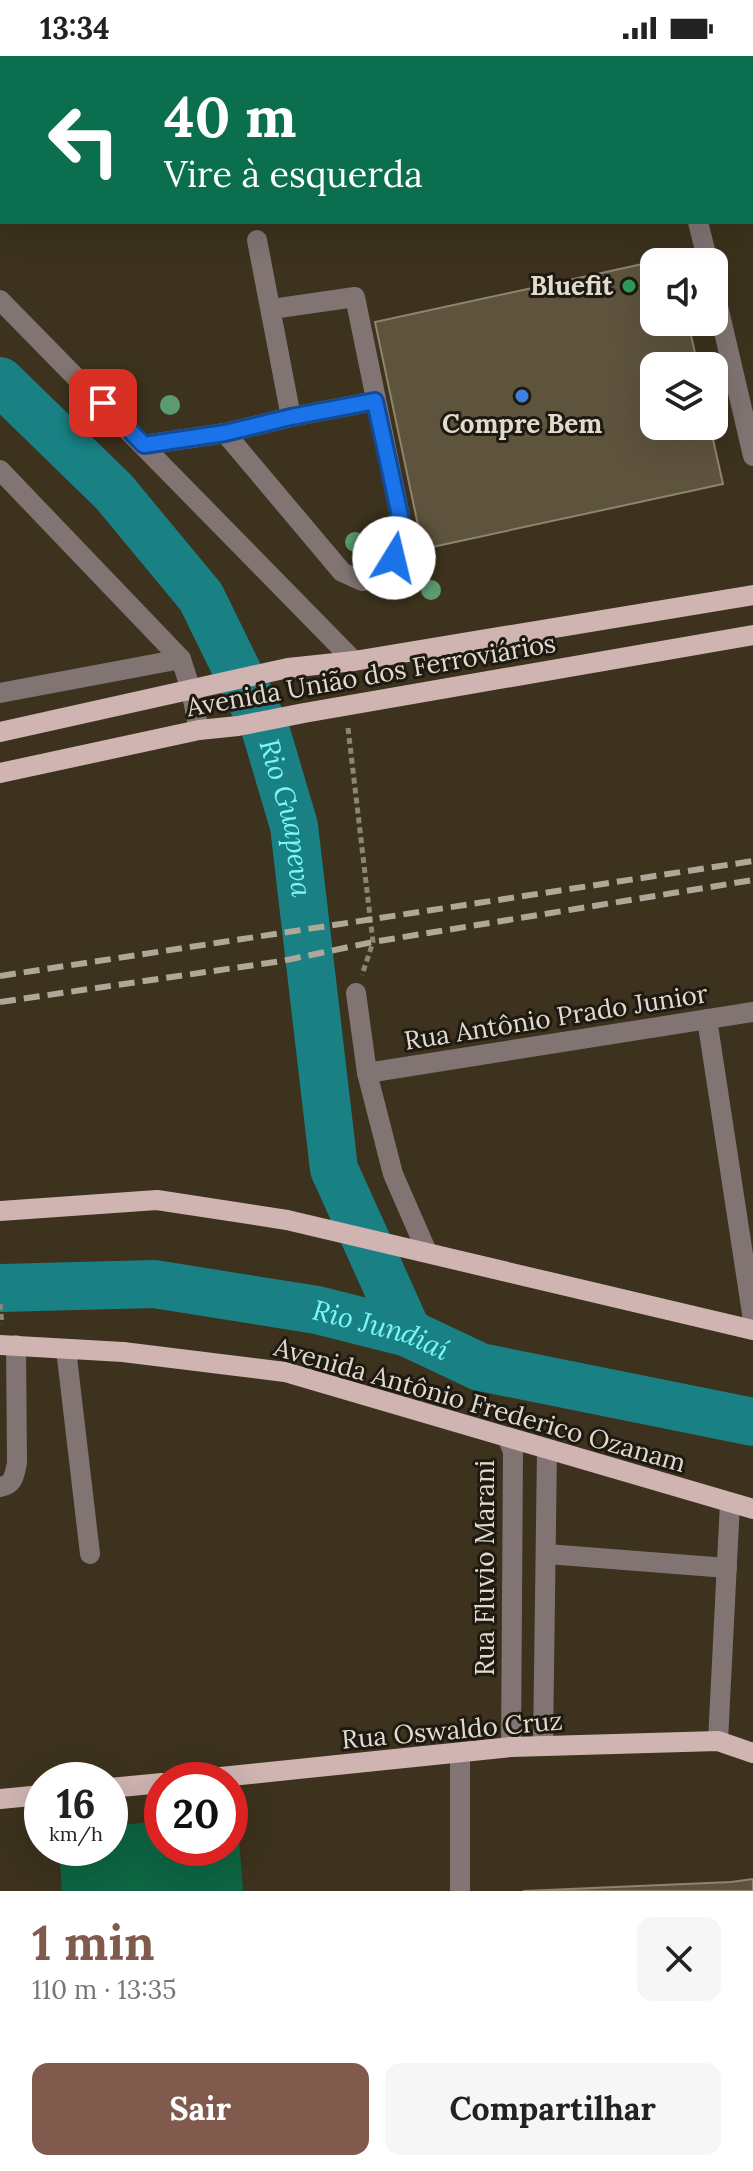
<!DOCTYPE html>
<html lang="pt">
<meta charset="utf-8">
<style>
:root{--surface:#fff;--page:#f6f6f6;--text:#222;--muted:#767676;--accent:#805b4d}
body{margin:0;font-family:Lora,serif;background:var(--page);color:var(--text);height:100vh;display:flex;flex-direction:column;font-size:30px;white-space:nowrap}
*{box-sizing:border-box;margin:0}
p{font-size:26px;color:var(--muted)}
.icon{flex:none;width:44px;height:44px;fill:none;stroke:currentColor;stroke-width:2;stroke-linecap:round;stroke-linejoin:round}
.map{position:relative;height:1835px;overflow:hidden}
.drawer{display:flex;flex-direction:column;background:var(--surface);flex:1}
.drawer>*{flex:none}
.guide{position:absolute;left:0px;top:0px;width:754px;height:168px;box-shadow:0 8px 32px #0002;background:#0b6e4f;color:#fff;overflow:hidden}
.tools{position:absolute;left:640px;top:192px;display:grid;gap:16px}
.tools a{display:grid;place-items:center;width:88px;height:88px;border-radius:16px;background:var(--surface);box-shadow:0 8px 32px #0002;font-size:40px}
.speed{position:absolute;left:24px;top:1706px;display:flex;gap:16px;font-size:40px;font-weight:700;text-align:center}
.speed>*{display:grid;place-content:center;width:104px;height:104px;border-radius:50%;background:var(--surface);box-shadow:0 8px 32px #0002;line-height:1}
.speed small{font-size:20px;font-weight:400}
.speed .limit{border:12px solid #d22;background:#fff;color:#111}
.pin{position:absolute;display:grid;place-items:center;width:68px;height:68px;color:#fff;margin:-34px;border-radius:16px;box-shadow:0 4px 12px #0006}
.me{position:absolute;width:88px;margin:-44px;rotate:9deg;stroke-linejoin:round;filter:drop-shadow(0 0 6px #0008)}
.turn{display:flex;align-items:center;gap:28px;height:168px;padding:0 32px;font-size:36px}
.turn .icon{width:104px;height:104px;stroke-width:2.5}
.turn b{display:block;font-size:56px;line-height:68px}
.round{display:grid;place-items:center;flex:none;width:84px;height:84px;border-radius:16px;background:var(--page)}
.summary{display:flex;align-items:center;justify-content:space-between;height:136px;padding:0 32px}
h1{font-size:48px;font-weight:700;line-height:60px;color:var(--accent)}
.cta{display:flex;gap:16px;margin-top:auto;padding:16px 32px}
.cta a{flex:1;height:92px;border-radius:16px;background:var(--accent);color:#fff;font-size:32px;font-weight:700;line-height:92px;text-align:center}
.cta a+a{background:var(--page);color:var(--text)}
.status{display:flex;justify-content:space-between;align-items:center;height:56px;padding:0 40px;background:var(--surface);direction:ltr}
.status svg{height:22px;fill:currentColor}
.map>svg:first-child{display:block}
.built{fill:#483a1e}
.green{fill:#0d6542}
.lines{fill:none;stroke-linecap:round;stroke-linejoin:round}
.river{stroke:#198184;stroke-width:48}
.building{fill:#5e533d;stroke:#8f846c;stroke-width:2}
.path{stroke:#8e8574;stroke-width:5;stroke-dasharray:6 4;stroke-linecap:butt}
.minor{stroke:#817473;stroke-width:20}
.major{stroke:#cfb4b1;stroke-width:20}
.rail{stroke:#afa798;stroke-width:6;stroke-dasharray:16 8;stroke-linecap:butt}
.tree{fill:#5c9b71}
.route-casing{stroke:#114b97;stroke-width:20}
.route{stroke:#1a73e8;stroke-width:14}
.leisure-dot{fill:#2e9e5b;stroke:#1f1a11;stroke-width:3}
.shop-dot{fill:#3f7fe0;stroke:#1f1a11;stroke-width:3}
.labels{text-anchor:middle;stroke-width:6;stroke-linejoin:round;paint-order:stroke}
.poi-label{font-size:26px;font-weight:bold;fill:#e1dace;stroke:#1f1a11;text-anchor:end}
.street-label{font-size:26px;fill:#e1dace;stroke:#1f1a11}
.water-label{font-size:28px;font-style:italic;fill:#7af7fa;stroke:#1f1a11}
</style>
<div class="status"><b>13:34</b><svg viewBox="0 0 49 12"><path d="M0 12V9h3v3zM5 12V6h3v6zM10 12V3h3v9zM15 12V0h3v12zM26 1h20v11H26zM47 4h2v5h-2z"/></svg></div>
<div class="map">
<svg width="753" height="1835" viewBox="0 0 753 1835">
<rect width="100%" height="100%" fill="#3c321d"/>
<!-- built -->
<path class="built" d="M0 0H90V2H2V129H0Z"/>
<!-- green -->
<path class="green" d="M237 1757 243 1835H62L59 1792H110V1770L162 1765V1792H230V1758Z"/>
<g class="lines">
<!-- river -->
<g class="river">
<path id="s1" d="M0 325 114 436 201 541 265 672 294 770 334 1113 408 1277"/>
<path id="s2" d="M0 1232 154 1228 317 1254 408 1277 480 1311 753 1366"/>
</g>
</g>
<!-- building -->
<g class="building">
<path d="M675 201 676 206H654V266H688L698 310H654V370H710L723 428 423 493 375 266Z"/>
<path d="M753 1823V1835H523L731 1826Z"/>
</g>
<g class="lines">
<!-- path -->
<g class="path">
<path d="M348 672 373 886 362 919"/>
<path d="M0 1248 2 1268"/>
</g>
<!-- minor -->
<g class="minor">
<path d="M667 0 668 2"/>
<path d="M752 3H753"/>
<path d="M0 158 2 157"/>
<path d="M698 166 708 206"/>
<path d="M257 184 291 361"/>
<path d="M714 233 753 400"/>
<path d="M0 244 354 605"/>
<path d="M225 377 342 516 362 525 382 522 394 502 400 460 355 241 272 253"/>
<path d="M144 389 225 377 291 361 375 345"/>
<path d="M0 414 181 603 191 634 199 674"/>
<path d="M0 637 181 603"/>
<path d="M356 937 367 1017 393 1118 427 1196"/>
<path d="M707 963 753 1264"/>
<path d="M367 1017 753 956"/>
<path d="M66 1293 90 1498"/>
<path d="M508 1383 513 1396 511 1691"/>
<path d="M0 1431C14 1429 14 1420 17 1407L16 1289"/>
<path d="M547 1498 727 1512"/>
<path d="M718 1685 730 1447"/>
<path d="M543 1690 547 1394"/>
<path d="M460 1697V1835"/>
</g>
<!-- major -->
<g class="major">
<path d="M0 676 288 612 354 605 753 539"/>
<path d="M0 717 199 674 238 670 304 657 753 579"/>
<path d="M0 1155 157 1144 287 1164 753 1274"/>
<path d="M0 1289 123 1296 285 1316 753 1453"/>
<path d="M192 1724 511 1691 718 1685 753 1697"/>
<path d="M110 1732 162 1727"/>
<path d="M0 1743 42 1739"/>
</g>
<!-- rail -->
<g class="rail">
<path d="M0 920 753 805"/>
<path d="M0 946 282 905 373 886 753 824"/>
</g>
</g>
<!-- trees -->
<g class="tree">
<circle cx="170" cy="349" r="10"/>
<circle cx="355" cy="486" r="10"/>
<circle cx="431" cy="534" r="10"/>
</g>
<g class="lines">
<defs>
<path id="route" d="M103 347 144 389 225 377 291 361 375 345 400 460 394 502"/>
</defs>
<!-- route casing -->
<use href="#route" class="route-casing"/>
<!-- route -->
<use href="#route" class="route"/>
</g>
<!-- markers -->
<circle class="leisure-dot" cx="629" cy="230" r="8"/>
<circle class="shop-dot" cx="522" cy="340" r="8"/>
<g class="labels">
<!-- poi labels -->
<g class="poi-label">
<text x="613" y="239">Bluefit</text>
<text x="522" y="377" text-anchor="middle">Compre Bem</text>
</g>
<!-- street labels -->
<g class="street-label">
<text transform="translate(371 619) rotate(-10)" y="9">Avenida União dos Ferroviários</text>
<text transform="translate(556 961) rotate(-9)" y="9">Rua Antônio Prado Junior</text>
<text transform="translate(480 1349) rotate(16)" y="9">Avenida Antônio Frederico Ozanam</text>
<text transform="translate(485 1512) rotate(-90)" y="9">Rua Fluvio Marani</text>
<text transform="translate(452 1674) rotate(-5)" y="9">Rua Oswaldo Cruz</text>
</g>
<!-- water labels -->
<g class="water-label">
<text dy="10" stroke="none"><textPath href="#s1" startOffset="534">Rio Guapeva</textPath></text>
<text dy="10" stroke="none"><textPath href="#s2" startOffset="386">Rio Jundiaí</textPath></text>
</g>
</g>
</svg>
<div class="tools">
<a><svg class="icon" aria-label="sound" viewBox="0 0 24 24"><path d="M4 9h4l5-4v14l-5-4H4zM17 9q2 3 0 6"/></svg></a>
<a><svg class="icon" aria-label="layers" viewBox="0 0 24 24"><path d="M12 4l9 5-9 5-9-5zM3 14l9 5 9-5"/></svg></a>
</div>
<div class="speed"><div>16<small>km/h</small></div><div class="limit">20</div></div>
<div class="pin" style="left:103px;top:347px;background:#d93025"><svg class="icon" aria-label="arrive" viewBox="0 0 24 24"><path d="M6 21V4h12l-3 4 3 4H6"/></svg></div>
<svg class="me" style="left:394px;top:502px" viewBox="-20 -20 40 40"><circle r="19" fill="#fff"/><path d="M0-13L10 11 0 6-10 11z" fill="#1a73e8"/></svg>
<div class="guide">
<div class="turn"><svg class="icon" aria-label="left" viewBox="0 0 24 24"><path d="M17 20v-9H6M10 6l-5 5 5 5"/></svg><div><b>40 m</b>Vire à esquerda</div></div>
</div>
</div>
<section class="drawer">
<div class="summary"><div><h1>1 min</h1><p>110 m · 13:35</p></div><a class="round"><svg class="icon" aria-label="close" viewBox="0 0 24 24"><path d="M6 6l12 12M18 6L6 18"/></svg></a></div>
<div class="cta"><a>Sair</a><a>Compartilhar</a></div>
</section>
